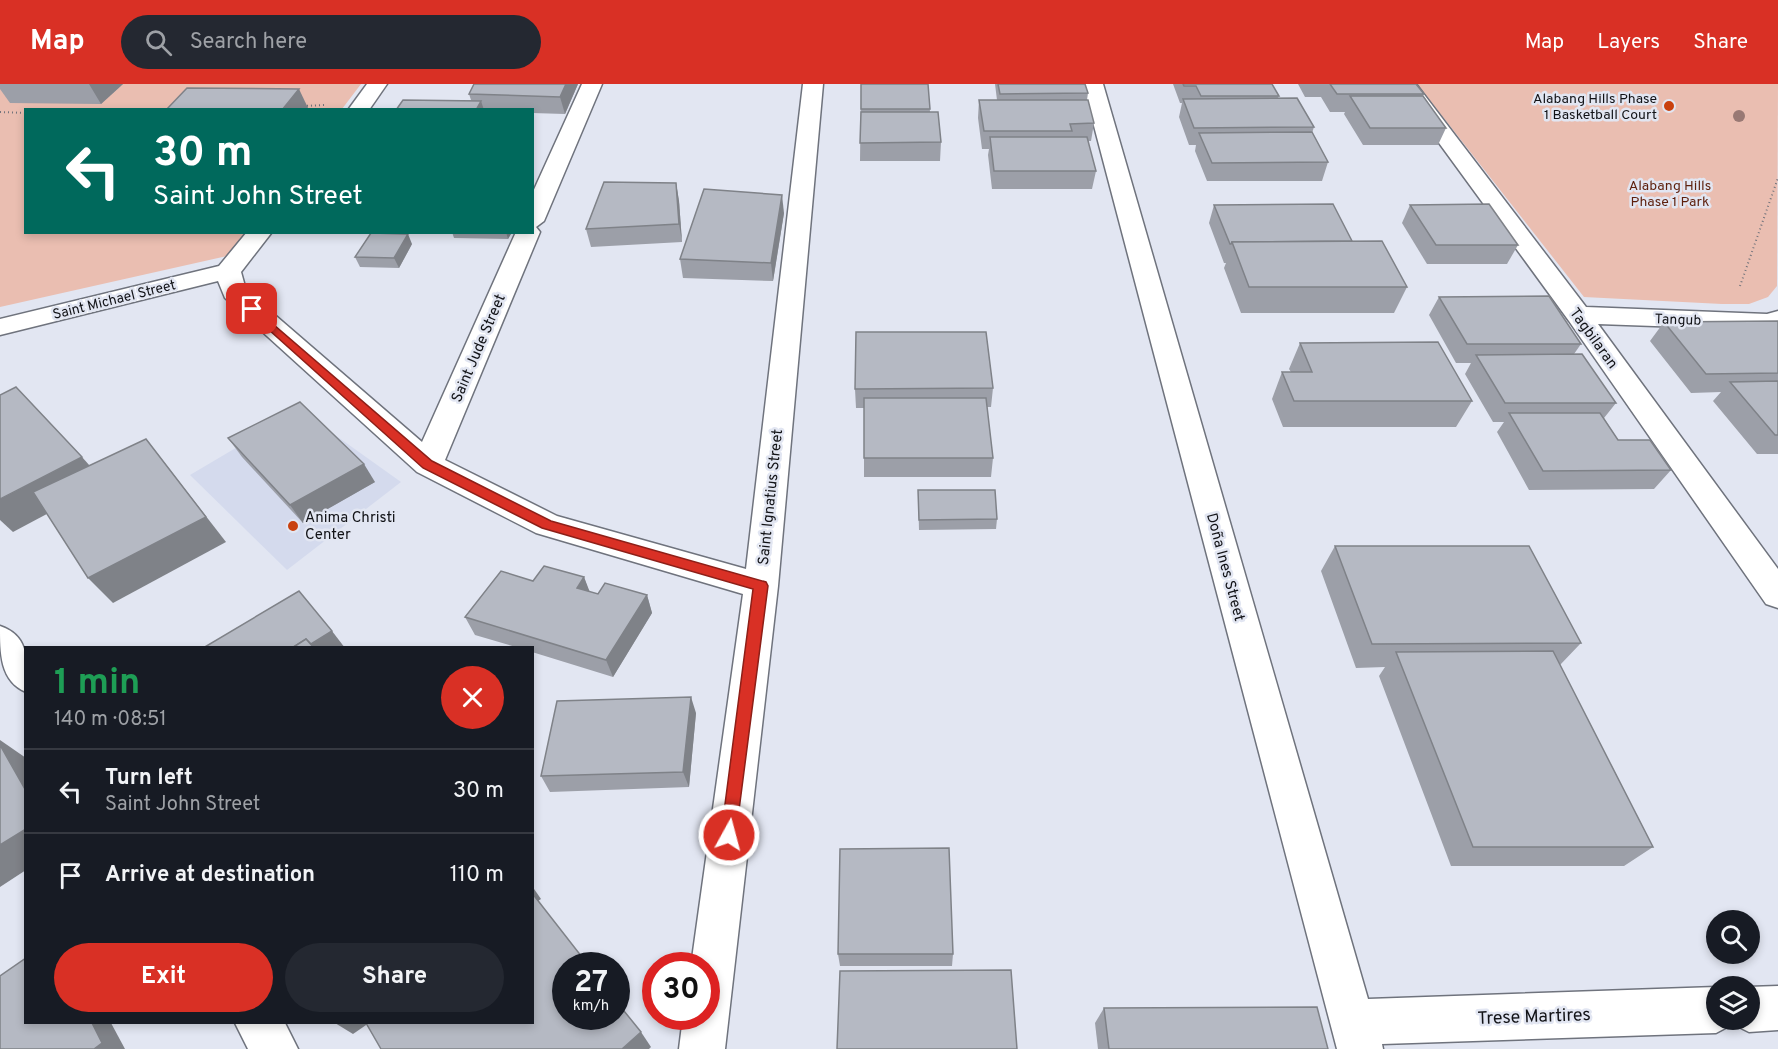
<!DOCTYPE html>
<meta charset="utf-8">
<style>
:root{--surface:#171b24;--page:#242831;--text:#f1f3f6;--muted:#9ea1a6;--line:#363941;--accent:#d93025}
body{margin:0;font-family:Overpass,sans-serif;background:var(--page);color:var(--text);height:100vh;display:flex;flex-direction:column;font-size:22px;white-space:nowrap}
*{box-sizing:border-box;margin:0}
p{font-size:20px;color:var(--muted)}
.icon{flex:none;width:33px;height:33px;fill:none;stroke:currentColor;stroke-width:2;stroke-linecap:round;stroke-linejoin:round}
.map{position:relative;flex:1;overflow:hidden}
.details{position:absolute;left:24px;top:562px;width:510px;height:378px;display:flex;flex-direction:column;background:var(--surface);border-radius:0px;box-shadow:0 3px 9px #0003}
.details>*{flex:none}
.guide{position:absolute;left:24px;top:24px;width:510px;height:126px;border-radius:0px;box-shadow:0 3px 9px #0003;background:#00695c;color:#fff;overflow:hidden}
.buttons{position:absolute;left:1706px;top:826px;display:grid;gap:12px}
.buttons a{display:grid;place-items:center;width:54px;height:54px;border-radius:50%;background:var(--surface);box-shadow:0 3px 9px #0003;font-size:30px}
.speed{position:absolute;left:552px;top:868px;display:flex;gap:12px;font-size:30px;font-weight:700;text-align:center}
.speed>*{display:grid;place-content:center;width:78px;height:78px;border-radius:50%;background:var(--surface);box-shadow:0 3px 9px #0003;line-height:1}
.speed small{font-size:15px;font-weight:400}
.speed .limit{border:9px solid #d22;background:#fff;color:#111}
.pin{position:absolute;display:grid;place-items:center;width:51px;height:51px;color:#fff;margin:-26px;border-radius:12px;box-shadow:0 3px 9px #0006}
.me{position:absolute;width:66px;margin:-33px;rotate:7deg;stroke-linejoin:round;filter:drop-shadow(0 0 4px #0008)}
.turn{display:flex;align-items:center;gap:21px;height:126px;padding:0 30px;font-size:27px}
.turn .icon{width:78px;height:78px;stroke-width:2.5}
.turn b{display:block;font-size:42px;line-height:51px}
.round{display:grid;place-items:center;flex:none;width:63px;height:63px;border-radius:32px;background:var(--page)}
.overview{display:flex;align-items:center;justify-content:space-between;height:102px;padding:0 30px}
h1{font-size:36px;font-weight:700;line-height:45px;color:#1e9e55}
.primary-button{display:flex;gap:12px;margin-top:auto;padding:12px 30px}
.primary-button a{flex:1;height:69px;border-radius:36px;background:var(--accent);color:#fff;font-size:24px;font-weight:700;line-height:69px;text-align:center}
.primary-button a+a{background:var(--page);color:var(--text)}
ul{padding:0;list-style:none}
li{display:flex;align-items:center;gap:18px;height:84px;padding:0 30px;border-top:2px solid var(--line)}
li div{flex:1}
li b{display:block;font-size:22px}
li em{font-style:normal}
header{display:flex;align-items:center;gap:36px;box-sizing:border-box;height:84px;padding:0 30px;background:var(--accent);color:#fff}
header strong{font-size:28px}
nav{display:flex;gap:33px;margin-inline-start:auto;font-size:21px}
.search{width:420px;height:54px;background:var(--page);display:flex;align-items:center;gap:15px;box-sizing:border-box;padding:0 21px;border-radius:33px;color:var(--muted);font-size:22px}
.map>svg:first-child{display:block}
.built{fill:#d4daed}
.green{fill:#eabeb1}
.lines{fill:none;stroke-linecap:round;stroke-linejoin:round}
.minor-casing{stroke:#6f737d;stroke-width:3}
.path{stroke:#71737b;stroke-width:2;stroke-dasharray:1 3;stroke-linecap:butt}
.minor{fill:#fff;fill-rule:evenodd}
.tree{fill:#997974}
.wall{fill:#9c9fa8}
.shaded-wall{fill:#7f8288}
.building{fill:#b5b9c3;stroke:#7f8288;stroke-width:1.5}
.route{fill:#d93025;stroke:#8d1f18;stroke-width:1.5}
.poi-dot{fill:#c9410f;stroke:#e2e6f2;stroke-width:2}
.labels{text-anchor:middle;stroke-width:5;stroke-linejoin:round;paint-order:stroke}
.far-poi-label{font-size:14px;fill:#121317;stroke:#e2e6f2;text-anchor:end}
.far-park-label{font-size:14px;fill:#5d1f0c;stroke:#e2e6f2}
.far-street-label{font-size:14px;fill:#121317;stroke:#e2e6f2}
.street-label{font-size:15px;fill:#121317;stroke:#e2e6f2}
.poi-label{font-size:15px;fill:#121317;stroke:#e2e6f2;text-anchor:start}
.near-street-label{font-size:18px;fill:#121317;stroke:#e2e6f2}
</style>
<header>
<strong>Map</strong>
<div class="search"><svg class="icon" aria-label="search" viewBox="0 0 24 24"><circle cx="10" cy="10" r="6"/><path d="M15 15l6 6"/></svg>Search here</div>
<nav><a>Map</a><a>Layers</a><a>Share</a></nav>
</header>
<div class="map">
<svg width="1778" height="965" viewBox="0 0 1778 965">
<rect width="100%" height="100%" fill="#e2e6f2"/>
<!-- built -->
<path class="built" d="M300 326 401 398 287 486 190 391Z"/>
<!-- green -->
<g class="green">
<path d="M0 0H361L342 25 26 26V148L246 149 227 172 0 223Z"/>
<path d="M1417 0H1778L1777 202 1768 213 1749 220H1722L1584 213Z"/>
</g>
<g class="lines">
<defs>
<g id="minor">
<path d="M367 0H387L369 26H348Z"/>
<path d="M582 0H602L544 137 536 143 540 148 445 376 557 432 746 485 803 0H823L778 502 725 965H679L683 933H706V882H691L743 510 536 449 417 388 225 214 218 197 0 251V235L219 182 247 148H272L241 188 246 206 422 358 516 148H532V110Z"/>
<path d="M1083 0H1103L1368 915 1716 903V936H1749L1748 903 1778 902V946L1749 948 1733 940 1716 949 1382 960 1383 965H1337Z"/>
<path d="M1396 0H1416L1586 223 1767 230 1778 227V243L1767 246 1598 240 1778 485V524L1766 520 1569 237Z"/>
<path d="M0 542C32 553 26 580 26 608 0 597 0 569 0 542Z"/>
<path d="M235 939H285L298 965H248Z"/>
</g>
</defs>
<!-- minor casing -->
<use href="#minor" class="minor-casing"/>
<!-- path -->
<g class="path">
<path d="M303 22 325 21"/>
<path d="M0 28 26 29"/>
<path d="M1740 202 1778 94"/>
</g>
<!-- minor -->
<use href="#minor" class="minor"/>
</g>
<!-- trees -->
<circle class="tree" cx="1739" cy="32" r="6"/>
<!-- wall -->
<g class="wall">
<path d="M0 0H123L101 20 10 19 0 5Z"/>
<path d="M578 0 565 30 532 29V26H396L471 16 469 10Z"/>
<path d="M861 0H928L930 28 941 58 940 77H860Z"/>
<path d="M995 0H1085L1088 9 1087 16 1094 39 1091 57H1088L1096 87 1092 105H992L988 71 989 65H982L978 34 979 16H997Z"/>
<path d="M1173 0H1272L1279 12 1278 14 1314 43 1312 49 1328 78 1322 97H1207L1195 67 1196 61H1189L1179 33 1182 19H1180Z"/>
<path d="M1298 0H1416L1424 10 1423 12 1446 44 1438 61H1363L1344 30 1345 28H1330L1321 13H1305Z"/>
<path d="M676 99 679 117 682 158 591 163 586 145Z"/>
<path d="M1214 121 1352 157 1407 203 1394 229H1241L1224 184 1226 179H1224L1209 139Z"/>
<path d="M1410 121 1518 161 1507 180H1427L1402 139Z"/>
<path d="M784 129 773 197 683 194 680 175Z"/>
<path d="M452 148H512L508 155 454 154Z"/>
<path d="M412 160 399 184 360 183 355 173Z"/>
<path d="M1439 213 1581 260 1574 270 1616 319 1604 334 1618 356 1671 386 1654 405 1529 406 1497 348 1504 338H1493L1465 290 1471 279H1456L1429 231Z"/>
<path d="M1778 237V370H1757L1713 317 1721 308 1691 309 1650 257 1664 238Z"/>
<path d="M1300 259 1472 317 1456 343H1283L1272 315 1282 288H1291L1289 285Z"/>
<path d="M993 304 991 323H987L993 374 991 393H864V324H856L855 305Z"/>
<path d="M228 354 375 398 303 439 242 373Z"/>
<path d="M918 406 997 435 996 445 919 446Z"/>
<path d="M1335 462 1581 559 1560 581 1653 763 1624 782H1451L1379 592 1385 583 1356 584 1321 487Z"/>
<path d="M584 493 589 508 598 510 647 511 652 529 613 593 532 568V564H519L475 551 465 533 533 497Z"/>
<path d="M696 629 689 703 550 708 541 692Z"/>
<path d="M838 870H953L952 882H840Z"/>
<path d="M1104 924 1328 965H1098L1095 939Z"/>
</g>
<!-- shaded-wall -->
<g class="shaded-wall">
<path d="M89 0H123L101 20Z"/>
<path d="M566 0H578L565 30 560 13Z"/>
<path d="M299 5 309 26H282Z"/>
<path d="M481 17 484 26H476Z"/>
<path d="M676 99 679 117 682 158 679 140Z"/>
<path d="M782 111 784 129 773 197 771 179Z"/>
<path d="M506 148H512L508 155Z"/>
<path d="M408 150 412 160 399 184 394 174Z"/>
<path d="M146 355 226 458 113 519 88 494Z"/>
<path d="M82 373 105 399 13 448 0 436V415Z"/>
<path d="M364 380 375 398 303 439 290 421Z"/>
<path d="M584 493 591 511 577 504Z"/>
<path d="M647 511 652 529 613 593 606 576Z"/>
<path d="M332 547 345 564H305Z"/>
<path d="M691 613 696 629 689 703 683 688Z"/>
<path d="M0 656 26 674V707L0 661Z"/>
<path d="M26 745V786L0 803V761Z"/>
<path d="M532 802 541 815 532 821Z"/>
<path d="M92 939H111L125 965H94Z"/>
<path d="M335 939H369L353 950Z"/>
<path d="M641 948 651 963 649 965H622Z"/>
</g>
<!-- building -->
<g class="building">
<path d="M474 0H566L560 13 469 10Z"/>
<path d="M861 0H928L930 25H861Z"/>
<path d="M998 0H1085L1088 9 1000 10Z"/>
<path d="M1183 0H1272L1279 12H1201L1196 2H1184Z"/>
<path d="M1330 0H1416L1424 10H1337Z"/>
<path d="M187 4 299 5 282 26H166Z"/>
<path d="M1350 12H1423L1446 44H1370Z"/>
<path d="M1297 14 1314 43 1194 44 1183 15Z"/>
<path d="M403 16 481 17 476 26H396Z"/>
<path d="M979 16H1088L1094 39 1070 40 1072 47H984Z"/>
<path d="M861 28H938L941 58 860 59Z"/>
<path d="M1312 48 1328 78 1212 79 1199 49Z"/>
<path d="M990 53H1087L1096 87H994Z"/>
<path d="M604 98 676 99 679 140 586 145Z"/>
<path d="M704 105 782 111 771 179 680 175Z"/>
<path d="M1333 120 1352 157 1232 158 1231 160H1230L1214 121Z"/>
<path d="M1489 120 1518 161H1436L1410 121Z"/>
<path d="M371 149 408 150 394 174 355 173Z"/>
<path d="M1382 157 1407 203H1249L1232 158Z"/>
<path d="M1549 212 1581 260H1467L1439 213Z"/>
<path d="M1778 237V289L1706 290 1664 238Z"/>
<path d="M856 248H986L993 304 855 305Z"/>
<path d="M1438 258 1472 317H1294L1282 288H1312L1300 259Z"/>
<path d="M1582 270 1616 319H1505L1476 271Z"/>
<path d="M1778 297V351H1775L1730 298Z"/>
<path d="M16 303 82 373 0 415V311Z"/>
<path d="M864 314H986L993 374H864Z"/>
<path d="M300 318 364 380 290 421 228 354Z"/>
<path d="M1509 329H1600L1618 356H1650L1671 386 1543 387Z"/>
<path d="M146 355 206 433 88 494 33 408Z"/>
<path d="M918 406H995L997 435 919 436Z"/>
<path d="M1335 462H1529L1581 559 1372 560Z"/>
<path d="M544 482 584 493 577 504 598 510 605 499 647 511 606 576 465 533 501 487 533 497Z"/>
<path d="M299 507 332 547 311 560 306 555 292 564H203Z"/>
<path d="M306 555 314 564H292Z"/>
<path d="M1553 567 1653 763H1473L1396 568Z"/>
<path d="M691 613 683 688 541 692 557 617Z"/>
<path d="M0 661 26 707V745L0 761Z"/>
<path d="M949 764 953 870H838L840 765Z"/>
<path d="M532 809 589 882H566V933H616V917L641 948 622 965H381L366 939H532Z"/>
<path d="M26 874V939H92L102 959 94 965H0V892Z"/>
<path d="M1011 886 1017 965H837L840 887Z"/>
<path d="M1317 923 1328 965H1109L1104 924Z"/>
</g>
<!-- route -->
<path class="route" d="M252 222 432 377 551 437 766 498 768 502 735 757 729 759 723 757 721 751 753 505 542 444 423 384 248 227 246 225Z"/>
<!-- markers -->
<g class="poi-dot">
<circle cx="1669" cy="22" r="6"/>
<circle cx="293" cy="442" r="6"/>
</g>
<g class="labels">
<!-- far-poi labels -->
<g class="far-poi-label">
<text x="1657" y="19">Alabang Hills Phase<tspan x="1657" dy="16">1 Basketball Court</tspan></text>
</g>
<!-- far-park labels -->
<g class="far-park-label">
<text x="1670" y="106">Alabang Hills<tspan x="1670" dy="16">Phase 1 Park</tspan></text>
</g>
<!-- far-street labels -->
<g class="far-street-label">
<text transform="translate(114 215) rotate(-14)" y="5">Saint Michael Street</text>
<text transform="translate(1678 235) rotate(2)" y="5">Tangub</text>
</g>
<!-- street labels -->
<g class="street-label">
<text transform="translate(1594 254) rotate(54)" y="5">Tagbilaran</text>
<text transform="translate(478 264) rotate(-67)" y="5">Saint Jude Street</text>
<text transform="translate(770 413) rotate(-84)" y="5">Saint Ignatius Street</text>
<text transform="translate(1226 483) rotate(75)" y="5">Doña Ines Street</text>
</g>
<!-- poi labels -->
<g class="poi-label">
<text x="305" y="438">Anima Christi<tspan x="305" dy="17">Center</tspan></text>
</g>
<!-- near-street labels -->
<g class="near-street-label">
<text transform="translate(1534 932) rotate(-2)" y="6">Trese Martires</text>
</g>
</g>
</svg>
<div class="buttons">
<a><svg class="icon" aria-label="search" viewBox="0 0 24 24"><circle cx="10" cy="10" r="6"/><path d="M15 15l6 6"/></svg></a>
<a><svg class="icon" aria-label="layers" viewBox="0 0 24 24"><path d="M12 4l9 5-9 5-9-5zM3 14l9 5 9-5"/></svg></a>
</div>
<div class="speed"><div>27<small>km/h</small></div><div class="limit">30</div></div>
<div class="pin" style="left:252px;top:225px;background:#d93025"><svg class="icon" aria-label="arrive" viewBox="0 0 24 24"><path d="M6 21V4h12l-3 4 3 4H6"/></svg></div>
<svg class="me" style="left:729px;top:751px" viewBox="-20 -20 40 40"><circle r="17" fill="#d93025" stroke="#fff" stroke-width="3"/><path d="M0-11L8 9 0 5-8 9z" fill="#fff"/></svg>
<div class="guide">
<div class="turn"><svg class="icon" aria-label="left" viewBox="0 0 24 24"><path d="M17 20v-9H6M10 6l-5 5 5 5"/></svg><div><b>30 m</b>Saint John Street</div></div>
</div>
<section class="details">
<div class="overview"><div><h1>1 min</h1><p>140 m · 08:51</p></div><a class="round" style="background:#d93025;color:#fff"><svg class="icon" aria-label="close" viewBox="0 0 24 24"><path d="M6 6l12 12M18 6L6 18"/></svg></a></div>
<ul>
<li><svg class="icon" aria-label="left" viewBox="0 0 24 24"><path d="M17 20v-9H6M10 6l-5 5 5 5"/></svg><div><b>Turn left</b><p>Saint John Street</p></div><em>30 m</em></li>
<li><svg class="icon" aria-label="arrive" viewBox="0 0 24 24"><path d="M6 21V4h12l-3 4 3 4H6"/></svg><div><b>Arrive at destination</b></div><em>110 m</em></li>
</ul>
<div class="primary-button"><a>Exit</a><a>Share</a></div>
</section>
</div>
